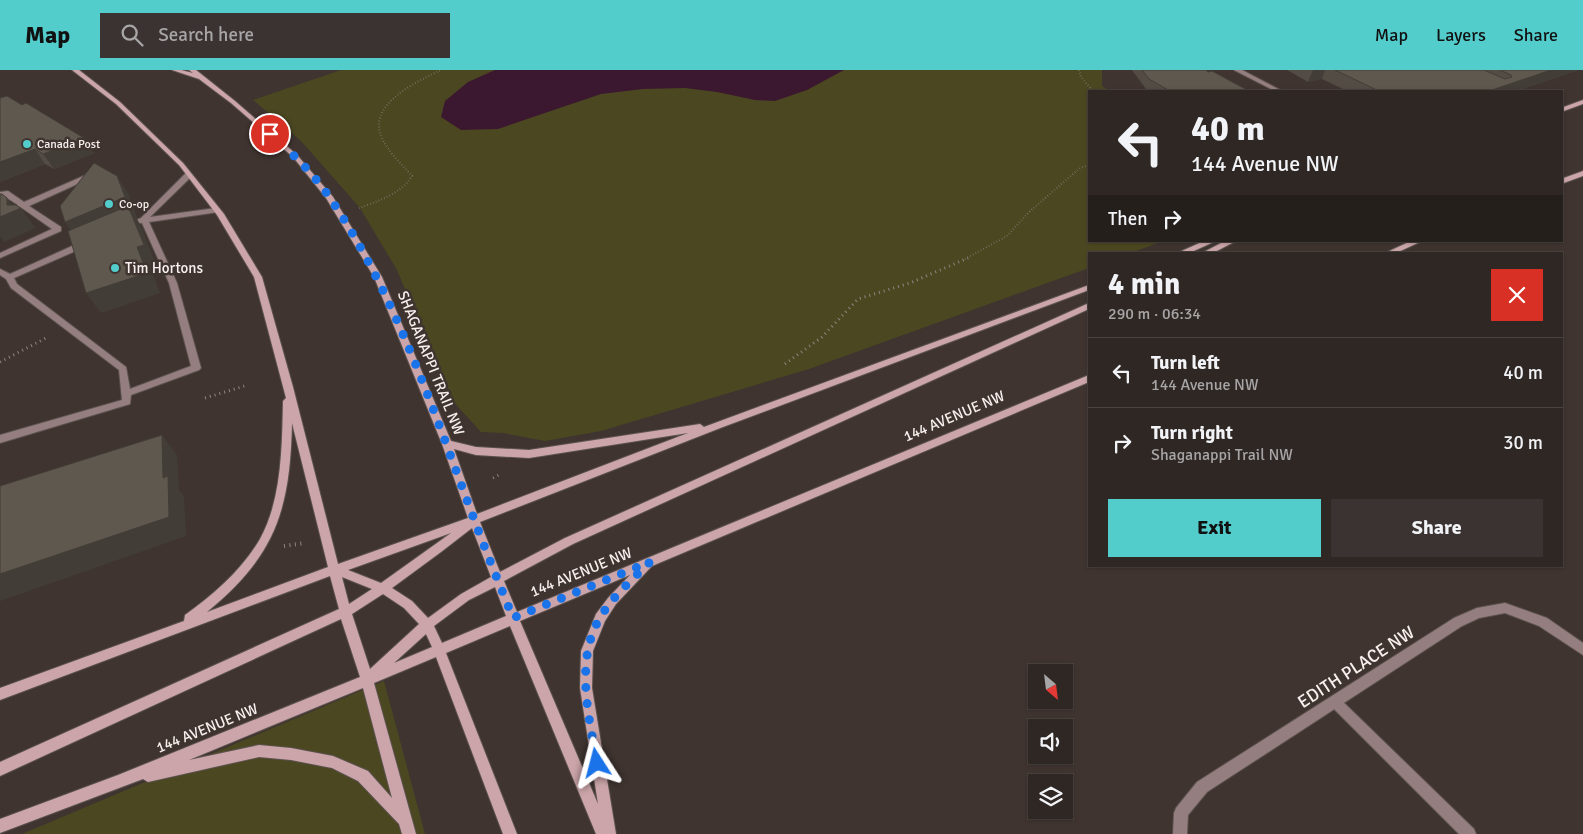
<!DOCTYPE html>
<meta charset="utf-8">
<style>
:root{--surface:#2f2724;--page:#3b3331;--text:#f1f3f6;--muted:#a7a5a6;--line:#4a4441;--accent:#52cdcc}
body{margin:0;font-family:Signika,sans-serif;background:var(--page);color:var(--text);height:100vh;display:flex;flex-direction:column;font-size:19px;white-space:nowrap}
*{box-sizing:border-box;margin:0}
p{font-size:16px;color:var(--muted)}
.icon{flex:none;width:28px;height:28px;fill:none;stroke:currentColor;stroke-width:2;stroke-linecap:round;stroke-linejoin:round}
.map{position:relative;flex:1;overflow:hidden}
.sheet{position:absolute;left:1088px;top:182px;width:475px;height:315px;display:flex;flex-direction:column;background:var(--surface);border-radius:0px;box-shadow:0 1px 4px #0004,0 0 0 1px var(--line)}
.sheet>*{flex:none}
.hud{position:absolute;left:1088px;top:20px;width:475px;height:152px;border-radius:0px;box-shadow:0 1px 4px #0004,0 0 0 1px var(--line);background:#2f2724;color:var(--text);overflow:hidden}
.needle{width:32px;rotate:152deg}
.buttons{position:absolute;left:1028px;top:594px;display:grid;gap:10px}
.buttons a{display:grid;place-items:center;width:45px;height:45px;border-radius:0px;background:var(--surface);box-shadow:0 1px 4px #0004,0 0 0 1px var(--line);font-size:25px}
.pin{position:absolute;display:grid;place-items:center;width:42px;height:42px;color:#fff;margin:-21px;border:2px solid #fff;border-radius:50%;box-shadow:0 1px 5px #0007}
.me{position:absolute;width:55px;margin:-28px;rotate:351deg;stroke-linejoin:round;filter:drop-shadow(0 0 4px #0008)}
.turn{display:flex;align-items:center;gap:18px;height:105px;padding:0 20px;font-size:22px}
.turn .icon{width:65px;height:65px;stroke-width:2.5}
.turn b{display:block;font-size:35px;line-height:42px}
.then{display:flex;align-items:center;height:48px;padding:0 20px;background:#0003;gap:10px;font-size:19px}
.round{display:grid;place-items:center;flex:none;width:52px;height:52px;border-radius:0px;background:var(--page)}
.overview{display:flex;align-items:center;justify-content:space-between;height:85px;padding:0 20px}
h1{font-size:30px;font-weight:700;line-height:38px}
.primary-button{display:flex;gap:10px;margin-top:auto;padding:10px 20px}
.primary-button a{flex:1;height:58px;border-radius:0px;background:var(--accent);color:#111;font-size:20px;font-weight:700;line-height:58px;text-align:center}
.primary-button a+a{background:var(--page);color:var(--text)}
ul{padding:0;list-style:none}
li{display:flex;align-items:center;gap:15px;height:70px;padding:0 20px;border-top:1px solid var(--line)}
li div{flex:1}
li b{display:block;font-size:19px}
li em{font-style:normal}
header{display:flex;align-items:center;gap:30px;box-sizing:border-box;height:70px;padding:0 25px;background:var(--accent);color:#111}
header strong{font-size:24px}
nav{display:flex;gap:28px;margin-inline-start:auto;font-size:18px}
.search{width:350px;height:45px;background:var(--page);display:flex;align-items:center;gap:12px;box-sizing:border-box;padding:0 18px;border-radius:0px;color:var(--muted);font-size:19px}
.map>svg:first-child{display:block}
.green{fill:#4b4721}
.water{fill:#3b1830}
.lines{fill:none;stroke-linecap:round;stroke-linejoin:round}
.service-casing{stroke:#5c524e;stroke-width:2}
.minor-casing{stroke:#5c524e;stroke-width:2}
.secondary-casing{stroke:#5c524e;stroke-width:2}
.path-far2{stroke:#8e8582;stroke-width:2;stroke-dasharray:0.5 2.5;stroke-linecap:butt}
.path-far1{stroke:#8e8582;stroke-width:3;stroke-dasharray:1 4;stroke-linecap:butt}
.path{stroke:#8e8582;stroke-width:4;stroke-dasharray:1 4.5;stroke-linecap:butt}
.service{fill:#957e80;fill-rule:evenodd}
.minor{fill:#957e80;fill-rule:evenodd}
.secondary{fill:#cba5a9;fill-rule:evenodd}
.wall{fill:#524c44}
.shaded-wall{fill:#423e37}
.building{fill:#5f584f;stroke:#423e37}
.route{stroke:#1a73e8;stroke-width:9;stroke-dasharray:0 16.2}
.poi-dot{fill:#52cdcc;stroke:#3f3430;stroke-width:2}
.labels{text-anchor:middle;stroke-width:5;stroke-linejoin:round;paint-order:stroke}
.far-poi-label{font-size:12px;fill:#f7f0ee;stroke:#3f3430;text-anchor:start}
.poi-label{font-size:15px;fill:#f7f0ee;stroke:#3f3430;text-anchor:start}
.street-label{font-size:15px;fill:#f7f0ee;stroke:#3f3430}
.near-street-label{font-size:18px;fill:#f7f0ee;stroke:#3f3430}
</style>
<header>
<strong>Map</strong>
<div class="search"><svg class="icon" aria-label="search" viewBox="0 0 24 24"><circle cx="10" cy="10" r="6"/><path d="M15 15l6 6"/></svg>Search here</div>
<nav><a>Map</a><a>Layers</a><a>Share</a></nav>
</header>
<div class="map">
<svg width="1583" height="764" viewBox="0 0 1583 764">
<rect width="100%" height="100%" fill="#3f3430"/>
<!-- green -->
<g class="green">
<path d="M341 0H1102V16L1110 21H1089V171H1163L1128 184H1089V198L809 299 601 361 545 371 503 363 481 362 450 328 397 200 360 138 301 71 253 30Z"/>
<path d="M384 611 425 764H22Z"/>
</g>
<!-- water -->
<path class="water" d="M495 0H844L807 20 775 31 755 30 717 22 685 18 643 19 601 24 498 59 461 60 441 47 445 31 468 12Z"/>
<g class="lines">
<defs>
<g id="service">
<path d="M186 103 193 105 150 147 216 138H219V142L149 152 177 213 201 298 199 300 131 325 130 334 0 373V365L122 330 119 300 11 218 6 209 0 205V199L10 204 81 172H87V176L14 208 17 214 126 297 130 319 191 296 169 213 142 153H138L134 151 141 148Z"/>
<path d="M88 104 95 106 29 136 61 157V161L0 188V183L52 159 22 138 16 139 15 137 18 135 4 126 0 127V122L8 121 24 132Z"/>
<path d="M1335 626 1339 628 1474 759 1476 764H1459L1331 636 1329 632 1331 628Z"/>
</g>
<g id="minor">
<path d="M1234 0H1242L1282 21H1275Z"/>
<path d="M1505 533 1547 548 1583 573V585L1539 556 1505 543 1479 548 1462 556 1207 722 1188 745 1187 764H1173L1174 743 1176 738 1197 712 1454 548 1477 538Z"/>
</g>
<g id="secondary">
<path d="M72 0H79L120 32 183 93 224 144 262 207 293 317 338 494 468 448 442 374 374 207 326 128 293 87 231 33 199 9 172 0H181L193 3 189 0H196L235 31 297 85 333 127 382 207 451 371 476 377 529 380 700 354 704 357 1089 215V220L723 357 480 452 500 502 565 468 1089 233V239L573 474 504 511 517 542 1089 305V312L652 496 616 534 605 551 593 581 592 618 616 764H596L510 556 446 583 517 764H503L436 587 374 613 416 764H402L399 754 358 711 332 698 291 690 259 687 148 712 143 709 0 763V749L118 705 360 607 341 549 0 706V692L339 539 330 506 0 630V618L184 551 185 545C213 525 242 500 260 469 282 429 282 376 283 331L286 328 254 207 217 145 179 95 116 34ZM292 353 328 497 207 542C276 485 290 440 292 353ZM688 363 477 444 454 379 476 385 529 388ZM472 458 491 507 461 524 428 548 412 531 392 518 441 482ZM451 463 381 513 348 500ZM630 505 608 528 596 544 581 581 580 618 598 734 520 551ZM342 507 372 519 349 534ZM495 517 506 546 442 573 434 556 469 530ZM383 524 404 538 419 554 370 599 352 544ZM426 564 432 577 394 593ZM363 618 392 728 368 701 333 686 291 678 259 675 189 690Z"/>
<path d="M1583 30V34L1561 42V38Z"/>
<path d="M1583 101V106L1561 114V109Z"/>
<path d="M1204 171H1216L1187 184H1175Z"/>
<path d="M1225 171H1236L1211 184H1200Z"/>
<path d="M1411 171H1422L1394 184H1383Z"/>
</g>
</defs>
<!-- service casing -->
<use href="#service" class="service-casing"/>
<!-- minor casing -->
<use href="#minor" class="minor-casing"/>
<!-- secondary casing -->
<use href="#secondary" class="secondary-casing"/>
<!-- path-far2 -->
<g class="path-far2">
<path d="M1079 0 1081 7 1093 21"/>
<path d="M359 138C378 131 401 124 412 106 401 93 381 76 379 58 376 30 420 10 441 0"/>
<path d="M965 189 1007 166 1029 142 1080 98 1089 95"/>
</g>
<!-- path-far1 -->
<g class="path-far1">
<path d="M0 292 48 267"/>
<path d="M785 294 822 267 858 229 910 213 968 188"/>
<path d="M205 328 248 315"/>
<path d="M493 408 501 404"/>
</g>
<!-- path -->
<path class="path" d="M284 476 305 473"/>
<!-- service -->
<use href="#service" class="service"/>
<!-- minor -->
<use href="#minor" class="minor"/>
<!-- secondary -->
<use href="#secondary" class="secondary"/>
</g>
<!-- wall -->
<g class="wall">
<path d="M1132 0H1206L1208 2 1248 21H1150L1146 19Z"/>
<path d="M1287 0H1578L1517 21H1347L1322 9 1308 12Z"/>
<path d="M22 35 84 68 94 83 54 99 45 94 0 112Z"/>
</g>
<!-- shaded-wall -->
<g class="shaded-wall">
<path d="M1313 0H1325L1322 9 1308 12Z"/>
<path d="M1551 0H1578L1517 21H1489Z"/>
<path d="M84 68 94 83 54 99 43 84Z"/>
<path d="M35 79 45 94 0 112V92Z"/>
<path d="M117 106 129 125 137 147H136L141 156 156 195 150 197 160 223 101 243 86 223 79 172 65 152Z"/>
<path d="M7 128 16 140 21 138 35 158 4 172 0 166V147Z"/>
<path d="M162 365 177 385 179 420 184 426 186 466 0 531V504L163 408Z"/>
</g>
<!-- building -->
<g class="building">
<path d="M1142 0H1206L1208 2 1212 1 1249 21H1170L1149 9Z"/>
<path d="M1335 0H1484L1505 9 1512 7 1511 5 1500 0H1551L1489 21H1379Z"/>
<path d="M7 26 22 35 26 33 84 68 43 84 35 79 0 92V28Z"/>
<path d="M94 93 117 106 125 127 65 152 60 136Z"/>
<path d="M0 124H2L7 128V135H16L21 138 0 147Z"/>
<path d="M128 136 144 175 137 177 147 203 86 223 68 161Z"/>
<path d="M162 365 163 408 168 406 169 447 0 504V416Z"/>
</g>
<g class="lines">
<!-- route -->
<path class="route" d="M270 64C292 83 314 104 330 128 396 225 433 340 474 449 486 482 500 515 513 548L650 492C633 509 614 525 601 546 574 589 589 647 597 693"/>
</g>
<!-- markers -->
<g class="poi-dot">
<circle cx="27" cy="74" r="5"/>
<circle cx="109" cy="134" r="5"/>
<circle cx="115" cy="198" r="5"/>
</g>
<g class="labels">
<!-- far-poi labels -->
<g class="far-poi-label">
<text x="37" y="78">Canada Post</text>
<text x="119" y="138">Co-op</text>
</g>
<!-- poi labels -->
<g class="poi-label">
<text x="125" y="203">Tim Hortons</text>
</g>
<!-- street labels -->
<g class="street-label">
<text transform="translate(431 293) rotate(68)" y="5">SHAGANAPPI TRAIL NW</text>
<text transform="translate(954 346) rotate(-23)" y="5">144 AVENUE NW</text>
<text transform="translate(581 502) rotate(-22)" y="5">144 AVENUE NW</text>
<text transform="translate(207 658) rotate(-22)" y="5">144 AVENUE NW</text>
</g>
<!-- near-street labels -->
<g class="near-street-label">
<text transform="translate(1356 597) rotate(-33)" y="6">EDITH PLACE NW</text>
</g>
</g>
</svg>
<div class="buttons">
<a><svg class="needle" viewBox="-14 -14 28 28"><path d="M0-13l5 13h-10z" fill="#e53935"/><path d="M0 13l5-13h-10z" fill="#a7a5a6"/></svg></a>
<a><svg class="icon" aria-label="sound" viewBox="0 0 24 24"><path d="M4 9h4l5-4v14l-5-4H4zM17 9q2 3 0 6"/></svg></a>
<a><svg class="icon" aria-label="layers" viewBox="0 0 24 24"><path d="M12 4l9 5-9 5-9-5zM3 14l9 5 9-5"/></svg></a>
</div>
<div class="pin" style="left:270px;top:64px;background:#d93025"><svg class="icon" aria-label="arrive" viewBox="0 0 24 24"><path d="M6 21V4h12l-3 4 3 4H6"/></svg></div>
<svg class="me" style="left:597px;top:693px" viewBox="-20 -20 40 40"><path d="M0-17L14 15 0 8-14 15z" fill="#1a73e8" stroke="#fff" stroke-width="4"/></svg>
<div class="hud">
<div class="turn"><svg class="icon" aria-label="left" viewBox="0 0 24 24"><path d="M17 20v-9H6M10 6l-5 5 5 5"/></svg><div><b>40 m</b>144 Avenue NW</div></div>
<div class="then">Then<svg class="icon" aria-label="right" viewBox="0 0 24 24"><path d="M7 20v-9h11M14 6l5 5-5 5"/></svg></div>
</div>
<section class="sheet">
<div class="overview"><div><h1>4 min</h1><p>290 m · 06:34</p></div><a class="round" style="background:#d93025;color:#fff"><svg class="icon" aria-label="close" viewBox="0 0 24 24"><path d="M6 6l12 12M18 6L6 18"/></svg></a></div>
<ul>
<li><svg class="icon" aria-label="left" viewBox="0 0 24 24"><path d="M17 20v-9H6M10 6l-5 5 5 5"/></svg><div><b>Turn left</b><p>144 Avenue NW</p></div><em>40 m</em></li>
<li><svg class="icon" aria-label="right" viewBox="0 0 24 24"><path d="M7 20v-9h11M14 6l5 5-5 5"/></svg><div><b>Turn right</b><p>Shaganappi Trail NW</p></div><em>30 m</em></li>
</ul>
<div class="primary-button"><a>Exit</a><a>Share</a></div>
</section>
</div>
